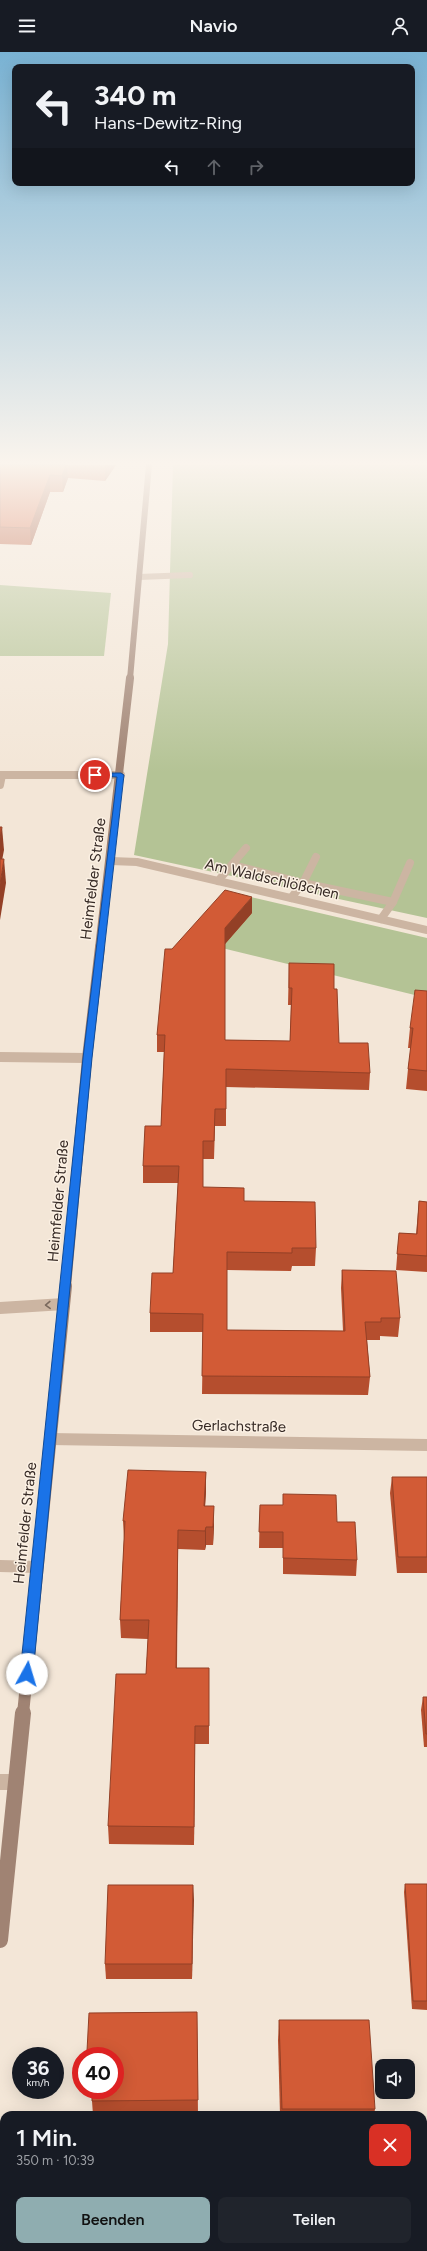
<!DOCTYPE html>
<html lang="de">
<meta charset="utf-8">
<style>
:root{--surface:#171b24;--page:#20242c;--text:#f1f3f6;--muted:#9ea1a6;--accent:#8fadb0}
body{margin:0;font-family:Figtree,sans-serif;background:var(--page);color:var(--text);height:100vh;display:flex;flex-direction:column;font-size:15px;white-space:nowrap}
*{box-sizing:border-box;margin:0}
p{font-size:13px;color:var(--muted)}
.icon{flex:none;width:22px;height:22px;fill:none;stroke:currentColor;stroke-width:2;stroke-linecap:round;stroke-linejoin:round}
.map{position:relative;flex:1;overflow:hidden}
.side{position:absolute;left:0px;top:2059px;width:427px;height:140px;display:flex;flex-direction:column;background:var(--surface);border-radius:12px 12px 0 0;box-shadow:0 4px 16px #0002}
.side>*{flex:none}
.banner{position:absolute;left:12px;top:12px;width:403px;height:122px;border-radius:8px;box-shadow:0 4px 16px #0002;background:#171b24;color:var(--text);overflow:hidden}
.tools{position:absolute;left:375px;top:2007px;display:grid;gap:8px}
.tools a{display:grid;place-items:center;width:40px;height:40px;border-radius:8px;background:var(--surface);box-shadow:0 4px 16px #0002;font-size:20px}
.speed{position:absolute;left:12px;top:1995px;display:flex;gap:8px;font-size:20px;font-weight:700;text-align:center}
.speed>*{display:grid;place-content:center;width:52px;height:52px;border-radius:50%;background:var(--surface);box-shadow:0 4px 16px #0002;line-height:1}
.speed small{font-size:10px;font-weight:400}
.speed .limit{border:6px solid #d22;background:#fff;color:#111}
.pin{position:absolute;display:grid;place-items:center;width:34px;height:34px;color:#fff;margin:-17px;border:2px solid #fff;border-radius:50%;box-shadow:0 1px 4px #0007}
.me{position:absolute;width:44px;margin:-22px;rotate:6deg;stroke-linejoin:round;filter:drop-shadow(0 0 3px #0008)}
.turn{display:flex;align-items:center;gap:14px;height:84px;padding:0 16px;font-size:18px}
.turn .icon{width:52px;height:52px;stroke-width:2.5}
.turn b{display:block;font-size:28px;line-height:34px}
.lanes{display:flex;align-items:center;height:38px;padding:0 16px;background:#0003;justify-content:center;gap:20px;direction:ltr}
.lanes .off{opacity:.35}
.round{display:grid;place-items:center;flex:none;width:42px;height:42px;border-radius:8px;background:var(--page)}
.head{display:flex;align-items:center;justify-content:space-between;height:68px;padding:0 16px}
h1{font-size:24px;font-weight:600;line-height:30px}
.action{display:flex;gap:8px;margin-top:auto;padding:8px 16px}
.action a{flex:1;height:46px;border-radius:8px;background:var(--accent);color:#111;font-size:16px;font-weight:600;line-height:46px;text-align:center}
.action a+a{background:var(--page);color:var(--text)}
header{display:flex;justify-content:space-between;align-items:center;height:52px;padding:0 16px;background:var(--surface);font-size:18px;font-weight:600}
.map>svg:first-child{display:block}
.green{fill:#b4c395}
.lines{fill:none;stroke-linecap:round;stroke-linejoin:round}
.lane-far3{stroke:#ccb5a2;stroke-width:6}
.lane-far2{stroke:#ccb5a2;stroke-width:8}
.lane-far1{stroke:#ccb5a2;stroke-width:12}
.lane{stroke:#ccb5a2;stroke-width:16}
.street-far3{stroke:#ccb5a2;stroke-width:8}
.street-far2{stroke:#ccb5a2;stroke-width:10}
.street-far1{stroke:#ccb5a2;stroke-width:12}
.street{stroke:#ccb5a2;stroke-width:16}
.secondary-far4{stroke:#a08373;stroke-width:6}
.secondary-far3{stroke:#a08373;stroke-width:8}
.secondary-far2{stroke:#a08373;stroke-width:10}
.secondary-far1{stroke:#a08373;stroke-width:12}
.secondary{stroke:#a08373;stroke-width:16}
.wall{fill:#b54e2e}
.shaded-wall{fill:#934026}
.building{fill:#d25b36;stroke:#934026}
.oneway{stroke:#7a695d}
.route{fill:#1a73e8;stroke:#114b97}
.labels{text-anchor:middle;stroke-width:3;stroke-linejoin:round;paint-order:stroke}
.street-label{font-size:15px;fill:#362a25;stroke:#fbf0e3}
</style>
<header><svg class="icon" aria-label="menu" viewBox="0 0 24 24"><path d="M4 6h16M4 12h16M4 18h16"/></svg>Navio<svg class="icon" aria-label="person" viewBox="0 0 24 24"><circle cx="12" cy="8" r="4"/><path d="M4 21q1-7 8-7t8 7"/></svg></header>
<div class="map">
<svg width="427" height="2199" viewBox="0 0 427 2199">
<rect width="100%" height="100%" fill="#f3e6d7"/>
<!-- green -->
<g class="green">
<path d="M173 413H427V866L134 803 168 592Z"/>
<path d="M0 533 111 541 104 604H0Z"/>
<path d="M233 841 427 886V946L193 889Z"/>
</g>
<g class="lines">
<!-- lane-far3 -->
<path class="lane-far3" d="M139 525 190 523"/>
<!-- lane-far2 -->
<g class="lane-far2">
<path d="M0 733 2 723"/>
<path d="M316 805 303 831 393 850 381 867"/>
<path d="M233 813 303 831 291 846"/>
<path d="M218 829 246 796"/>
<path d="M393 850 410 811"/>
</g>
<!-- lane-far1 -->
<g class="lane-far1">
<path d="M0 1256 64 1252"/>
<path d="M0 1514 37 1515"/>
</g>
<!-- lane -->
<path class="lane" d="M0 1730H16"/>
<!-- street-far3 -->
<g class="street-far3">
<path d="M0 723H121"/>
<path d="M111 809 137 810 427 878"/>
</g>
<!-- street-far2 -->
<path class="street-far2" d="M0 1005 87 1006"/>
<!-- street-far1 -->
<path class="street-far1" d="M50 1387 427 1393"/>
<!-- street -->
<g class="street">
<path d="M174 2195 275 2199"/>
<path d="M0 2197 15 2195"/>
</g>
<!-- secondary-far4 -->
<path class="secondary-far4" d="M130 627 149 413"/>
<!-- secondary-far3 -->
<path class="secondary-far3" d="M99 896 130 626"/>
<!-- secondary-far2 -->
<path class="secondary-far2" d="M66 1235 87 1006 100 895"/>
<!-- secondary-far1 -->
<path class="secondary-far1" d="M23 1662 66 1234"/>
<!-- secondary -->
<path class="secondary" d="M0 1888 23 1661"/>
</g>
<!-- wall -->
<g class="wall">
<path d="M0 413H116L105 429 68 426 63 440H50L31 493 0 492Z"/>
<path d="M252 861 225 892V988L290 989 291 953H288L289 911 334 937 339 991 370 1021 369 1038 226 1035V1074H215L214 1107H203V1135L244 1149 316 1196 315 1214H292L291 1219 227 1218V1278L343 1279 341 1236 342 1218 400 1266 398 1285 380 1284V1288H367L370 1325 368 1343 202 1342 203 1280H150V1261L173 1221 178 1131H143V1114L161 1074 164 1000H157V983L172 897Z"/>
<path d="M427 939V1039L406 1037 408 1017 411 996H408L410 976Z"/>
<path d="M419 1149 427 1150V1220L396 1218 399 1181 416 1182Z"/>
<path d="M206 1420V1439L205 1454 214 1473 213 1493H206L205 1498 178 1497 177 1616H209V1692H195L194 1793 109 1792 108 1774 146 1622 148 1587 121 1586 120 1568 124 1487 123 1469Z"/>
<path d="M392 1425H427V1521H397L390 1441Z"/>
<path d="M260 1453 337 1470 357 1508 356 1524 283 1522V1496H259Z"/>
<path d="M423 1645H427V1695H424L421 1658Z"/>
<path d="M405 1832H427V1958L412 1957 404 1840Z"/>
<path d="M193 1833 192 1927H106L105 1912Z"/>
<path d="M197 1960 198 2063H93L92 2049 115 2004H88L87 1999Z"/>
<path d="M279 1968 375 2057 374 2063H280L278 1988Z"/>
</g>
<!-- shaded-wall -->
<g class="shaded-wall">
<path d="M66 413H67L68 426 63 440 62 424Z"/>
<path d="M105 413H116L105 429Z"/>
<path d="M50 423V440L31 493 30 476Z"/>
<path d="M2 775 4 798 0 819V786Z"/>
<path d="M4 807 6 831 0 868V832Z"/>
<path d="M252 845V861L225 892V876Z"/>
<path d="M206 1420V1439L204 1472V1454Z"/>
<path d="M214 1454V1473L213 1493V1475Z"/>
<path d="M206 1475V1493L205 1498V1479Z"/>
<path d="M178 1478V1497L176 1635V1616Z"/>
<path d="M195 1674V1692L194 1793V1775Z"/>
<path d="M193 1833 194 1848 192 1927V1912Z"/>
</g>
<!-- building -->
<g class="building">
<path d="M0 413H66L62 424 50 423 30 476 0 475Z"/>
<path d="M0 775H2L0 786Z"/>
<path d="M0 807H4L0 832Z"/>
<path d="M225 838 252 845 225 876V988L290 989 292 936H289V911L334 912V937H337L339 991H368L370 1021 226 1017V1057H215L214 1089H203V1135L244 1136V1149L315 1150 316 1196H292V1201L227 1200V1278L345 1279 342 1218 396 1219 400 1266H381V1270H365L370 1325 202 1324 203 1262 150 1261 152 1221H173L179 1114H143L145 1074H161L165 983H157L165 897H172Z"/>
<path d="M415 938 427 939V1019L408 1017 413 976H410Z"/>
<path d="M419 1149 427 1150V1204L397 1202 399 1181 417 1182Z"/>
<path d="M128 1418 206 1420 204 1454H214L213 1475H206L205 1479 178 1478 176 1616H209V1674H195L194 1775 108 1774 116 1622H146L149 1568H120L125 1469H123Z"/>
<path d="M392 1425H427V1505H398Z"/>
<path d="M283 1442 336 1443 337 1470H355L357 1508 283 1506V1480H259L260 1453H283Z"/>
<path d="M423 1645H427V1682H426Z"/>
<path d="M405 1832H427V1949H413Z"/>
<path d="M108 1833H193L192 1912H105Z"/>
<path d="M197 1960 198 2048 92 2049V2038H115V2004H94V1999H87L89 1961Z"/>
<path d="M279 1968H369L375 2057H282Z"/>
</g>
<!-- one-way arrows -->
<defs><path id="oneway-chevron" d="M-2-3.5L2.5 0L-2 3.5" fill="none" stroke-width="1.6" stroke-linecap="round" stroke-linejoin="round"/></defs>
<use class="oneway" href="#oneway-chevron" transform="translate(48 1253) rotate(178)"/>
<!-- sky -->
<linearGradient id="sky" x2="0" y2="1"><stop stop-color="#79b2d3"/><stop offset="0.57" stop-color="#faf4ed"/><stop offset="1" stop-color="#faf4ed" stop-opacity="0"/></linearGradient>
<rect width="427" height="721" fill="url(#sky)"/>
<!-- route -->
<path class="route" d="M95 721H121L124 723 92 1006 33 1622 31 1626H22L20 1622 83 1006 117 725 92 724 91 723Z"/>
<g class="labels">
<!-- street labels -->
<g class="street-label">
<text transform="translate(93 827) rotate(-83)" y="5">Heimfelder Straße</text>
<text transform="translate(272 827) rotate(13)" y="5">Am Waldschlößchen</text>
<text transform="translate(58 1149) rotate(-85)" y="5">Heimfelder Straße</text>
<text transform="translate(239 1374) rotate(1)" y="5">Gerlachstraße</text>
<text transform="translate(25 1471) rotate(-84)" y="5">Heimfelder Straße</text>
</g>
</g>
</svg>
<div class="tools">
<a><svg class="icon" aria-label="sound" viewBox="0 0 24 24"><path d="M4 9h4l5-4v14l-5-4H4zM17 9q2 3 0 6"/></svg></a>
</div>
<div class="speed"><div>36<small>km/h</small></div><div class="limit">40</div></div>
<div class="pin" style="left:95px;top:723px;background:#d93025"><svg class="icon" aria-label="arrive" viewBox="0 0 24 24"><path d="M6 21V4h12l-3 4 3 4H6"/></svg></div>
<svg class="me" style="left:27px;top:1622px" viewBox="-20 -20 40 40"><circle r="19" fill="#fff"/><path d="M0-13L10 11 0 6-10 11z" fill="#1a73e8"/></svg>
<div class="banner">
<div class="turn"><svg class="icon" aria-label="left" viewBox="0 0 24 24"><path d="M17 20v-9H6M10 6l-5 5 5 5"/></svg><div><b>340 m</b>Hans-Dewitz-Ring</div></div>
<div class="lanes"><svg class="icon" aria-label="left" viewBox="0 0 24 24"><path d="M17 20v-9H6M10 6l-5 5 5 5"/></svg><svg class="icon off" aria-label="ahead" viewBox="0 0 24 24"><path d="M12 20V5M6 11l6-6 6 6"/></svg><svg class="icon off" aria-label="right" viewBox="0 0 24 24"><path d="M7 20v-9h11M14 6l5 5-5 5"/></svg></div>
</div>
<section class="side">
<div class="head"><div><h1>1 Min.</h1><p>350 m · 10:39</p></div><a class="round" style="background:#d93025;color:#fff"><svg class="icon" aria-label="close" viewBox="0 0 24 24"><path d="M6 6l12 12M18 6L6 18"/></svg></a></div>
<div class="action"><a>Beenden</a><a>Teilen</a></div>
</section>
</div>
